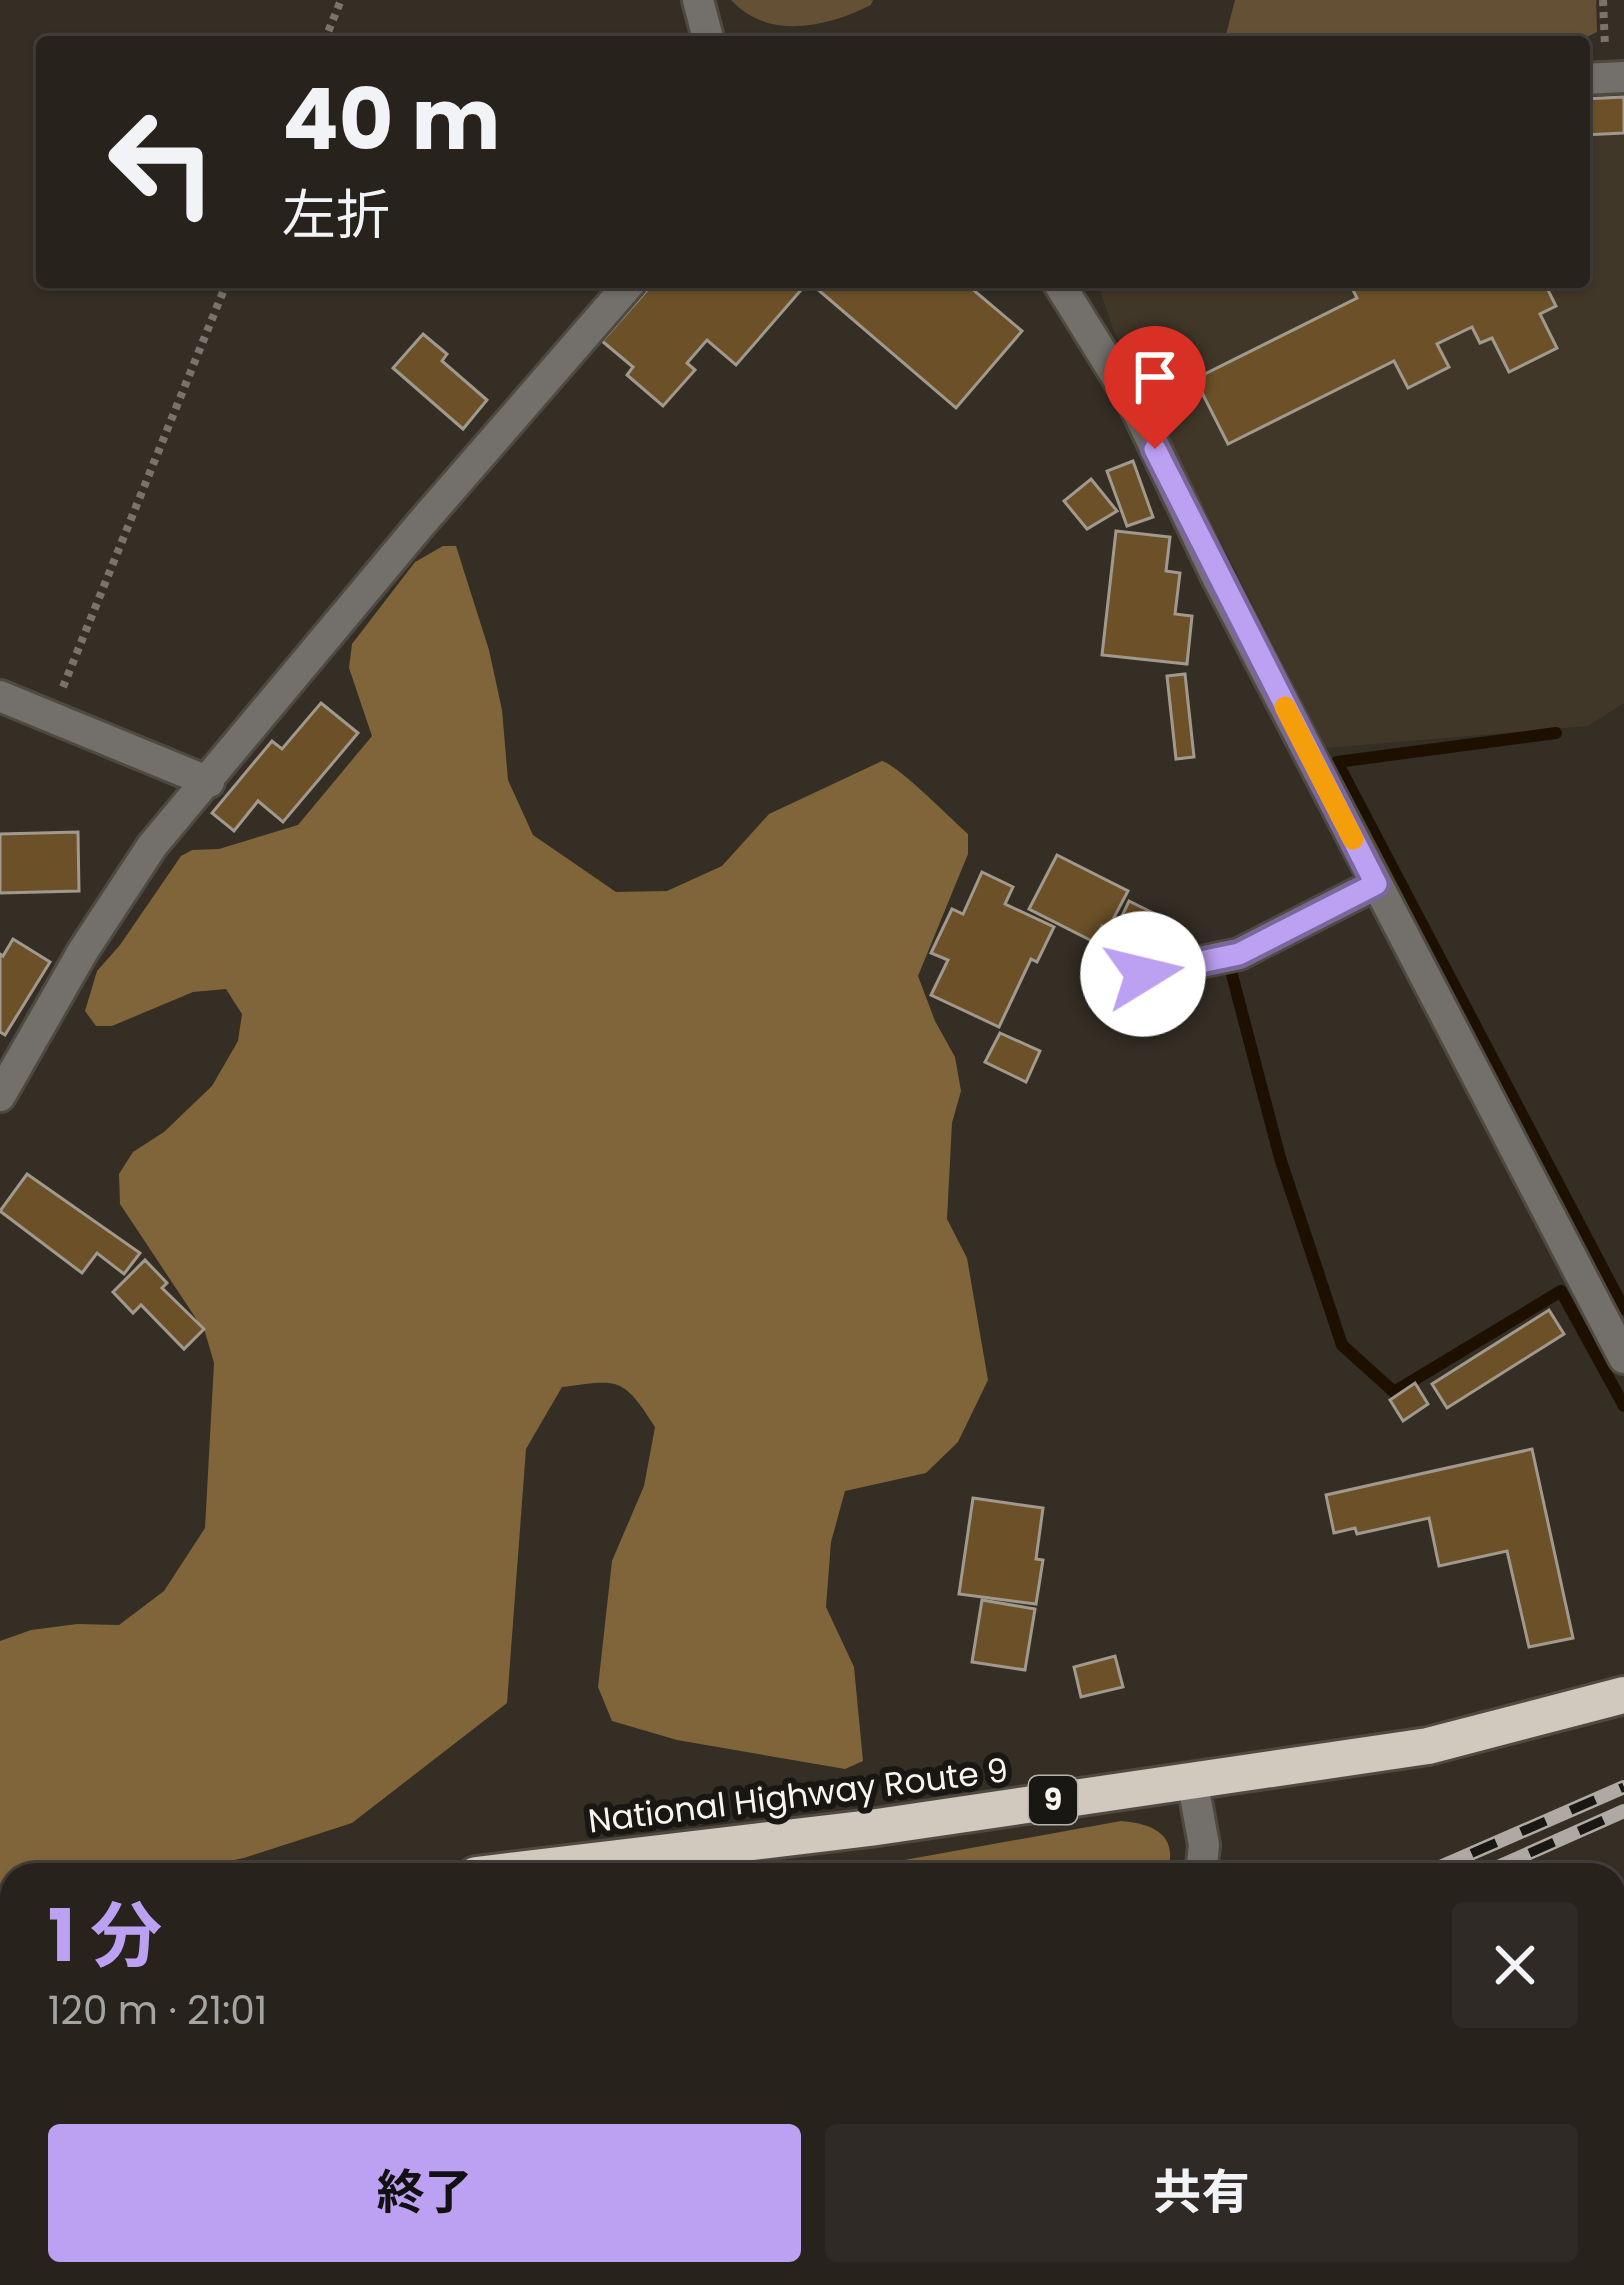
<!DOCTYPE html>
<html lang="ja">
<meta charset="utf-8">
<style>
:root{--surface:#27221c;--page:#2f2a25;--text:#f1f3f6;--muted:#a4a4a3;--line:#433f3b;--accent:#bca0f2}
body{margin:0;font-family:Poppins,"Noto Sans JP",sans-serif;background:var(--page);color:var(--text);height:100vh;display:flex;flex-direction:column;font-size:45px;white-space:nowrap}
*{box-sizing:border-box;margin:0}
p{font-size:39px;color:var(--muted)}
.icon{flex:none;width:66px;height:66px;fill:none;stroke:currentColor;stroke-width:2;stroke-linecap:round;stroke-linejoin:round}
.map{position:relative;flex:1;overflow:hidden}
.drawer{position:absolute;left:0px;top:1863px;width:1626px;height:423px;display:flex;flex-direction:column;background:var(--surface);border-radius:36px 36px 0 0;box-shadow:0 3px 9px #0004,0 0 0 3px var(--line)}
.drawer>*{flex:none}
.banner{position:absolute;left:36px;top:36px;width:1554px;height:252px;border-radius:12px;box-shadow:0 3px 9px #0004,0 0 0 3px var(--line);background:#27221c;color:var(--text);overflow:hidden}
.pin{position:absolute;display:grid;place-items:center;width:102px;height:102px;color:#fff;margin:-123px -51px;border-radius:50% 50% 50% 0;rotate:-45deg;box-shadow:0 0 12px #0007}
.pin .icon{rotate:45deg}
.me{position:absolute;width:132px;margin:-66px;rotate:81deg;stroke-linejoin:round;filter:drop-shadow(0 0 9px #0008)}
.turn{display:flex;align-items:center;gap:42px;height:252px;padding:0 48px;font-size:54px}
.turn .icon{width:156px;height:156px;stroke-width:2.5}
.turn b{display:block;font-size:84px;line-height:102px}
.round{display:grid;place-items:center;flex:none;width:126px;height:126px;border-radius:12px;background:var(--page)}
.headline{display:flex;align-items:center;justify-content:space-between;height:204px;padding:0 48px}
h1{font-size:72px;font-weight:700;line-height:90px;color:var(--accent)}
.cta{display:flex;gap:24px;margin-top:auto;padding:24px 48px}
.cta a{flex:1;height:138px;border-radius:12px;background:var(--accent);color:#111;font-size:48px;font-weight:700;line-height:138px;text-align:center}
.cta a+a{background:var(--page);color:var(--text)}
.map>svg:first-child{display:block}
.built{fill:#413728}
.green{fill:#635035}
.forest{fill:#80643a}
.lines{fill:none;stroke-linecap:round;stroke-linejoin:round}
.stream{stroke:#1d1000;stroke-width:12}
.building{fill:#6c5128;stroke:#a1998e;stroke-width:3}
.minor-casing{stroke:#4f4a41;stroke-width:36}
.highway-casing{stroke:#4f4a41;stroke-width:42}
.path{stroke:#78736b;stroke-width:8;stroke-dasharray:6 6;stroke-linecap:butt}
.minor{stroke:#73706b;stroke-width:30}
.highway{stroke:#d1c9be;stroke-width:36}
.rail-casing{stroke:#aeaaa3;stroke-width:14}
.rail{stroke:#191713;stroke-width:9;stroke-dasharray:27;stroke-linecap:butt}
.route-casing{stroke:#7a689d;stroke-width:30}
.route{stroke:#bca0f2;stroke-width:21}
.slow{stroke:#f59e0b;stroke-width:21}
.labels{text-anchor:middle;stroke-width:12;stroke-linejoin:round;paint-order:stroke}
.shield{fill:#191713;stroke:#b5b2ad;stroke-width:3}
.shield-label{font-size:30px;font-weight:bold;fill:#f8f4ef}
.street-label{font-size:33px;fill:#f8f4ef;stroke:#191713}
</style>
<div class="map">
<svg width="1624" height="2285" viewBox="0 0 1624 2285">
<rect width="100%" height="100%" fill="#342e25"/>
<!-- built -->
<path class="built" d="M1624 94V703L1588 726 1325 748 1114 331 1097 282H1584V96Z"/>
<!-- green -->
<g class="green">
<path d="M731 0H873L871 5C827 27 769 41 731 0Z"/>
<path d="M1235 0H1596L1597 32 1587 37 1542 42H1224Z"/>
</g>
<!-- forest -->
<g class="forest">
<path d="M443 546H456L489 650 502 710 508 780 533 835 616 892 667 891 722 866 769 814 882 761C899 766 950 818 968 834V854L918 976 935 1021 955 1057 961 1091 952 1123 947 1219 967 1258 988 1380 958 1442 926 1473 845 1491 831 1542 826 1607 854 1667 863 1761 845 1769 677 1740 612 1721 598 1687 612 1561 644 1486 655 1427C623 1377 620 1379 562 1387L526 1449 507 1703 352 1823 244 1858 160 1875H12V1909L0 1912V1641L31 1630 77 1624 119 1625 164 1591 205 1528 214 1363 205 1332 120 1204 119 1174 133 1152 164 1132 212 1086 238 1041 242 1014 226 989 193 992 112 1026H96L85 1011 97 971 120 945 181 856 192 850 219 849 298 825 372 736 349 668 352 644 415 562Z"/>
<path d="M1121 1821C1148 1823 1176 1832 1169 1865L1150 1875H821Z"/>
<path d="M12 2067V2274H1333L1339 2285H0V2070Z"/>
</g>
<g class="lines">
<!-- stream -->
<g class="stream">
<path d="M1556 733 1337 762 1624 1309"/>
<path d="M1230 967 1280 1158 1342 1345 1394 1392 1561 1291 1624 1406"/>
</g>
</g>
<!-- building -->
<g class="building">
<path d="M1624 97V133L1584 135V99Z"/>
<path d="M654 282H808L736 365 707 340 687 363 695 370 663 406 627 375 633 367 602 341Z"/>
<path d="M809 282H964L1022 331 956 408Z"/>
<path d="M1353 282H1544L1556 306 1540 314 1557 348 1509 372 1492 338 1480 343 1472 327 1437 344 1449 367 1408 388 1394 361 1228 444 1195 379 1357 298 1350 284Z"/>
<path d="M423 334 447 354 442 361 487 400 463 429 393 368Z"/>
<path d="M1133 461 1153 517 1127 526 1107 471Z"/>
<path d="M1091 479 1117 511 1087 529 1064 501Z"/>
<path d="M1116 531 1170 537 1166 571 1180 573 1175 614 1192 616 1187 664 1102 655Z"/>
<path d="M1185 674 1194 757 1176 759 1167 676Z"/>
<path d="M321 703 358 733 283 822 258 801 234 831 212 813 272 741 282 749Z"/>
<path d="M78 832 79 891 0 893V834Z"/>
<path d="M1057 855 1128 891 1108 929 1102 926 1094 942 1029 909Z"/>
<path d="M982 872 1013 887 1005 904 1054 927 1037 962 1031 959 999 1027 931 995 948 960 931 953 952 909 963 914Z"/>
<path d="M1129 901 1159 916 1138 960 1108 946Z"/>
<path d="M13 939 50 962 5 1035 0 1032V954L3 956Z"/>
<path d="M1000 1033 1040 1051 1026 1082 985 1062Z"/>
<path d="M27 1174 140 1253 124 1274 97 1253 82 1273 0 1211Z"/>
<path d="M145 1260 167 1283 162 1288 204 1329 184 1349 141 1305 133 1313 113 1292Z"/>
<path d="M1549 1310 1564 1334 1447 1408 1432 1384Z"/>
<path d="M1415 1383 1428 1404 1403 1421 1390 1400Z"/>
<path d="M1532 1449 1573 1638 1529 1647 1507 1551 1439 1566 1429 1518 1357 1534 1355 1528 1334 1533 1326 1495Z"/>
<path d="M973 1498 1043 1508 1036 1559 1043 1560 1036 1604 959 1594Z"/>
<path d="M982 1600 1035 1609 1025 1670 972 1662Z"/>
<path d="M1115 1656 1123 1687 1081 1697 1074 1667Z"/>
</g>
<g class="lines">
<defs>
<g id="minor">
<path d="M698 0 709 42"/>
<path d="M1584 79 1624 77"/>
<path d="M1058 282 1135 406 1216 575 1624 1358"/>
<path d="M0 696 209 782"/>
<path d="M1143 974 1239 954 1376 884"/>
<path d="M0 1096 83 951 152 846 420 525 631 282"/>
<path d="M1192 1779 1204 1845 1201 1875"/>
<path d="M1343 2274 1350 2285"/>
</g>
<g id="highway">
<path d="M476 1875 870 1828 1428 1746 1624 1695"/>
<path d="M0 1974 12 1970"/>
</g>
</defs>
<!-- minor casing -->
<use href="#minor" class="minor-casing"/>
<!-- highway casing -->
<use href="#highway" class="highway-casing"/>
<!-- path -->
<g class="path">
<path d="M1603 0 1605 46"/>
<path d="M324 42 341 0"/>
<path d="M63 687 227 282"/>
<path d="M1614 2058 1624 2055"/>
<path d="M1469 2285 1477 2274"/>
</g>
<!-- minor -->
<use href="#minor" class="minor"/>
<!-- highway -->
<use href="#highway" class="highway"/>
<defs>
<g id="rail">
<path d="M1422 1875 1624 1787"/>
<path d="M1480 1875 1624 1811"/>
</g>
</defs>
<!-- rail casing -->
<use href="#rail" class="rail-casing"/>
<!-- rail -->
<use href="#rail" class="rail"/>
</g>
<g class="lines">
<defs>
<path id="route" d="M1143 974 1239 954 1376 884 1155 449"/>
</defs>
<!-- route casing -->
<use href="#route" class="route-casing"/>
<!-- route -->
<use href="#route" class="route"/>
<!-- slow -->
<path class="slow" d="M1285 707 1353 839"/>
</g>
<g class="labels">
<!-- shield labels -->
<rect class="shield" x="1029" y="1776" width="48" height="48" rx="9"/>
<g class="shield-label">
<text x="1053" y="1810">9</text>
</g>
<!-- street labels -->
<g class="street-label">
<text transform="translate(798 1795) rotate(-7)" y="12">National Highway Route 9</text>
</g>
</g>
</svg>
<div class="pin" style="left:1155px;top:449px;background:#d93025"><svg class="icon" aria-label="arrive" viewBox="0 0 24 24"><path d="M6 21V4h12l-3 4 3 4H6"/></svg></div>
<svg class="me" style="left:1143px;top:974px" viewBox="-20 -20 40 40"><circle r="19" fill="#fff"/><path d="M0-13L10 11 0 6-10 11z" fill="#bca0f2"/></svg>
<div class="banner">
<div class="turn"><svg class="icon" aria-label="left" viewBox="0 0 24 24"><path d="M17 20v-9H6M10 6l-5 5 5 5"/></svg><div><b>40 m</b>左折</div></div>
</div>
<section class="drawer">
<div class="headline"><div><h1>1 分</h1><p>120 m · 21:01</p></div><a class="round"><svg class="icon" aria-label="close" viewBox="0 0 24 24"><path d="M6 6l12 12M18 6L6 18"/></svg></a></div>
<div class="cta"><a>終了</a><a>共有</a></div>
</section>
</div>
